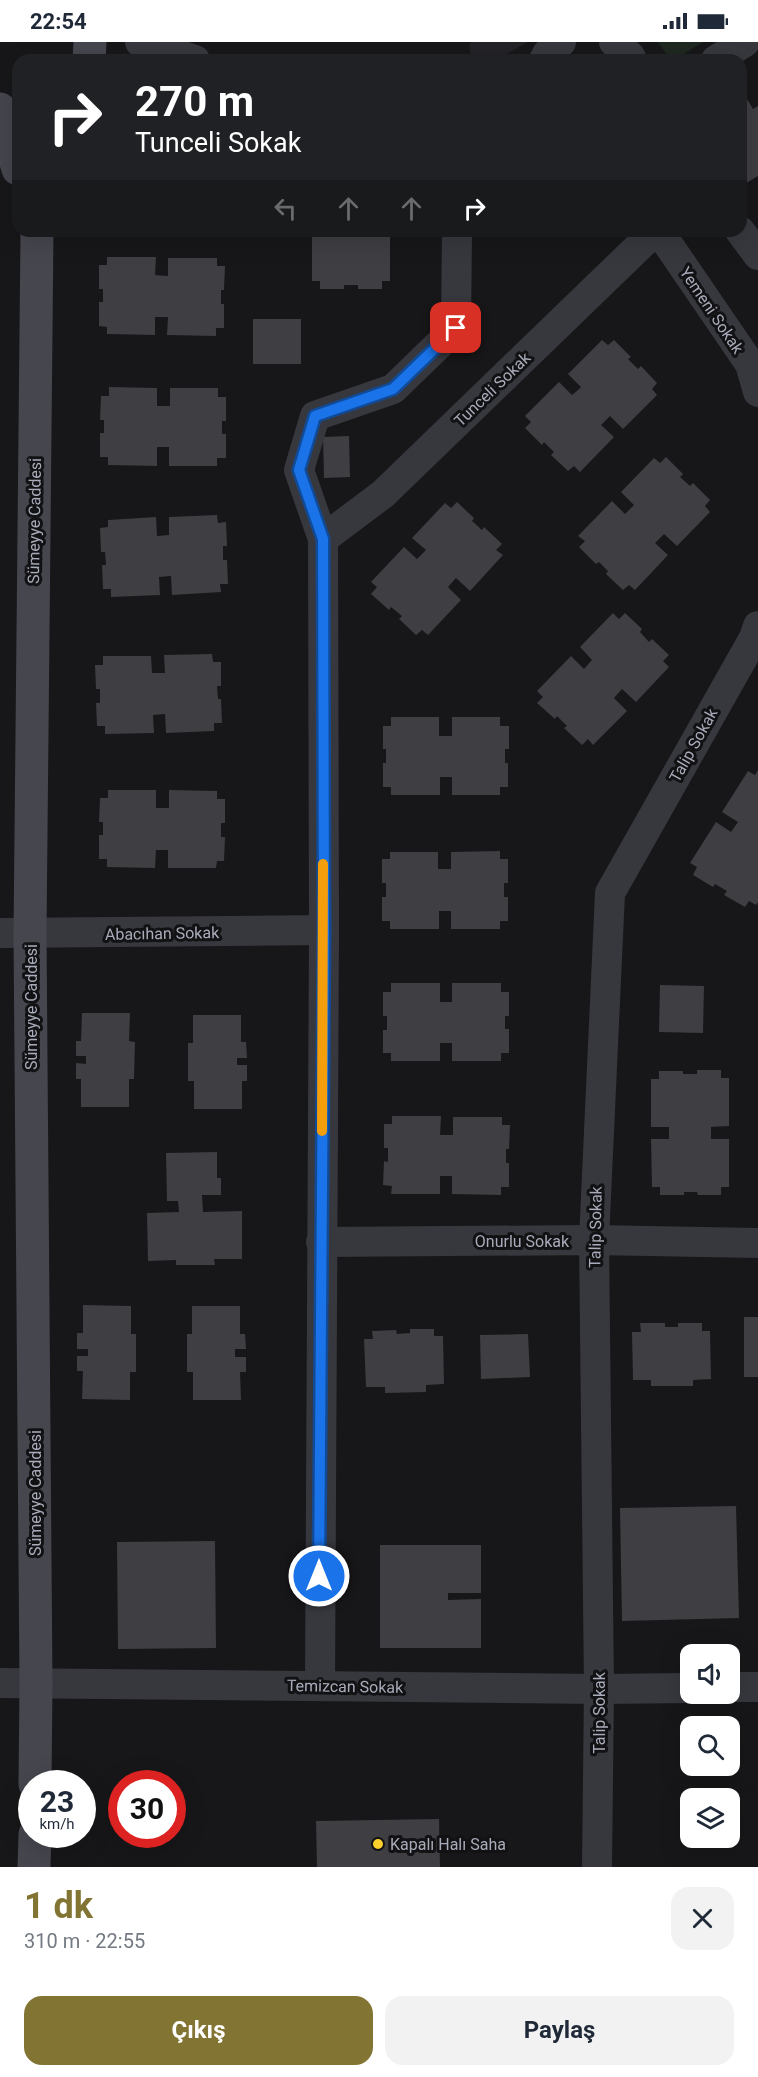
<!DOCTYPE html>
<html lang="tr">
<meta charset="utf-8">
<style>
:root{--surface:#fff;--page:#f2f2f3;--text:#1f2937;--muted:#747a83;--accent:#827432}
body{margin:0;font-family:Roboto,sans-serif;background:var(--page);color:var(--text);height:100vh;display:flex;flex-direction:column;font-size:22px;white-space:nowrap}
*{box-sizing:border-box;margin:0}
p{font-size:20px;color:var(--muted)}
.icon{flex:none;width:33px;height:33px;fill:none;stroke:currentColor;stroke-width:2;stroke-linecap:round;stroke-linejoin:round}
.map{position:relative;height:1825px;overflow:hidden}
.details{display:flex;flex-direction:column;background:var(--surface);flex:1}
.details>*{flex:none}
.banner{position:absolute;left:12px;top:12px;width:735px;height:183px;border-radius:18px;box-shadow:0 6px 24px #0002;background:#202124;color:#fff;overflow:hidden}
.tools{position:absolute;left:680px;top:1602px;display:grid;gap:12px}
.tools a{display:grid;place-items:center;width:60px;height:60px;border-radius:12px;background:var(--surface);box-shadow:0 6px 24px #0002;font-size:30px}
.speed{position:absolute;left:18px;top:1728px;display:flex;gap:12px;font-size:30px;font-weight:700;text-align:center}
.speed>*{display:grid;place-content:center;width:78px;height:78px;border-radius:50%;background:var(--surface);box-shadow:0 6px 24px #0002;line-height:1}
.speed small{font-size:15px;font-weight:400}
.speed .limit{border:9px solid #d22;background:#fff;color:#111}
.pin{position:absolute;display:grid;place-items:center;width:51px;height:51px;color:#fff;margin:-26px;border-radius:12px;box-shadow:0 3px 9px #0006}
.me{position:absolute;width:66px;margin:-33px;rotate:0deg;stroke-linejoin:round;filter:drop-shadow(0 0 4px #0008)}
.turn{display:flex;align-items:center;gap:21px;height:126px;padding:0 24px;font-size:27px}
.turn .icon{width:78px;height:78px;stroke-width:2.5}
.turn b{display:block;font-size:42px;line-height:51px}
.lanes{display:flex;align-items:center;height:57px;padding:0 24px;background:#0003;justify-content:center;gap:30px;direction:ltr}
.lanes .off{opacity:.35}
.round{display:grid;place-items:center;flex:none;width:63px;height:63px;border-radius:18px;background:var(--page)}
.overview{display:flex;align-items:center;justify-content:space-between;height:102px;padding:0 24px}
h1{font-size:36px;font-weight:700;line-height:45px;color:var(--accent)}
.primary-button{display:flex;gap:12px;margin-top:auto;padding:12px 24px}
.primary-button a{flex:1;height:69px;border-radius:18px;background:var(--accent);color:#fff;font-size:24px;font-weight:700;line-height:69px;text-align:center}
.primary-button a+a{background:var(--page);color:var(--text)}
.status{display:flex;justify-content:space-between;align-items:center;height:42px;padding:0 30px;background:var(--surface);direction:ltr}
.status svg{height:16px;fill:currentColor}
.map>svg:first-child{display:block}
.built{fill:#232226}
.green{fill:#1e2720}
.building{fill:#3e3e43}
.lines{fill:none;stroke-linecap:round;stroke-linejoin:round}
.street{stroke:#37383e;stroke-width:30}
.secondary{stroke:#45464e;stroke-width:33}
.route-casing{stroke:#114b97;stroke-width:15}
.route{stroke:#1a73e8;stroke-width:10}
.slow{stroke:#f59e0b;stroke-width:10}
.poi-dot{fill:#fbd02c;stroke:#121214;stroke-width:2}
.labels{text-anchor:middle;stroke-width:6;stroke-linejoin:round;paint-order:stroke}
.street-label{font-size:16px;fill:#a8abb9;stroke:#121214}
.poi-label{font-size:16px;fill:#a8abb9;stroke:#121214;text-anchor:start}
</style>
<div class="status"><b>22:54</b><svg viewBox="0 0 49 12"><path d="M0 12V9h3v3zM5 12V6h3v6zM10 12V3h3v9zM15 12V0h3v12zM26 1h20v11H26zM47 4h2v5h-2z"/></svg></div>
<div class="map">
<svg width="758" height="1825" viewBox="0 0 758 1825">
<rect width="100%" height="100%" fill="#171719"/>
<!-- built -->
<path class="built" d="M470 0H528L503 14 470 16Z"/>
<!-- green -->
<path class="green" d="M658 0H703L682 13H667Z"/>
<!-- building -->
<g class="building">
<path d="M744 52 753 67 758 64V134L743 143 741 140V53Z"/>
<path d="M330 189 390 191V239H382V247H358V243H344V247H320V239H312V191H330Z"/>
<path d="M107 215H156L155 233 168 234V216H217V224H225L224 248H221V262H224V286H216V294L167 293 168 275H155V293L107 292V285L99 284V260H103V247H99V223H107Z"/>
<rect x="253" y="277" width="48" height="45"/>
<path d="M602 298 608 303 614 298 631 315 628 317 638 327 641 324 657 341 652 347 657 353 623 387 610 374 601 383 614 395 580 430 574 424 568 429 551 413 554 410 544 400 542 403 525 386 531 380 525 374 559 340 572 353 577 349 581 345 568 332Z"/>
<path d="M109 345 157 346V364H170V346H218V355H226V379H222V392H226V416H217V424H169V405H157V424L108 423V415H100V391H104V378H100L101 354H109Z"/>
<path d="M349 394 350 435 324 436 323 395Z"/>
<path d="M666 415 683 432 680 435 690 444 693 441 710 458 705 464 710 470 677 504 664 492 655 501 668 513 635 548 629 543 623 548 606 532 608 529 599 520 596 522 579 505 585 499 578 494 612 459 625 472 634 463 621 450 654 416 660 421Z"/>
<path d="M457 460 474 476 472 479 482 488 484 485 502 502 496 508 503 513 470 549 456 536 448 545 461 558 428 593 422 588 416 593 399 577 402 574 391 565 389 568 371 552 377 545 371 540 404 505 417 517 426 508 412 496 445 461 451 466Z"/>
<path d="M217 473 218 481 226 480 227 504H223V518H227L228 542H220L221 550 172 553 171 534 159 535 160 553 111 555V547H103L102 523H106L105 510H101L100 486 108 485V478L156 475 157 494 169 493V475Z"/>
<path d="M613 571 619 577 625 571 642 587 640 590 649 600 652 597 669 613 663 619 669 625 636 660 622 647 614 656 627 669 593 703 588 697 582 703 564 686 567 684 557 674 555 677 537 661 543 655 537 649 571 614 584 627 592 618 580 605Z"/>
<path d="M212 612 213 620H221V644H217L218 657H221L222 681H214V689L166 691 165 672 153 673 154 691 105 692V684H97L96 661H100V647H96L95 623H103V614H151L152 631H165L164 613Z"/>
<path d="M391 675H439V694H452V675H500V684H509V707H505V721H508V745H500V753H452V735H440V753H391V745H383V721H386V707H383V684H391Z"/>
<path d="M758 728V860L756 863 749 859 745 865 724 853 727 849 715 842 713 845 693 833 697 825 690 821 716 780 731 790 738 780 722 770 748 729 755 733Z"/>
<path d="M108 748H156V766H169V748L217 749V757H225V781H221V795H225L224 819H217L216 826H168V808H156L155 826 107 825V817H99V793H103V780H99L100 756H108Z"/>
<path d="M500 809V817H508V841H504V855H508V879H500V887H451V869H439V887H390V879H382V855H386V841H382V817H390V810H438V827H451V810Z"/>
<path d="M391 941H440V960H452V941H501V950H509V974H505V987H509V1011H501V1019H452V1001H440V1019H391V1011H383V988H387V974H383V950H391Z"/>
<path d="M660 943 704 944 703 991 659 990Z"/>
<path d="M82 971H130L129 999 135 1000 134 1037H129V1065H81V1037H76V1021L86 1022V1014H76V999H81Z"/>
<path d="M193 973H241V1000H246L247 1016H237V1023H247V1039H242V1067H194V1039H188V1001H193Z"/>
<path d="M697 1028H721V1036H729V1084L711 1085V1097H729V1145H721V1153H698L697 1150H684V1153H660V1145H652L651 1097H669V1085H651V1037H659V1029H683V1032H697Z"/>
<path d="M392 1074H441L440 1093H453V1075H502V1083H510L509 1107H506V1121H509V1145H501V1153L452 1152V1134H440V1152H391L392 1144 383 1143 384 1119 388 1120V1106H384V1082H392Z"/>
<path d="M217 1110V1136H221V1153H202L203 1170 242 1169V1217H214L215 1223H176V1218L148 1219 147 1171 179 1170 178 1159H167L166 1111Z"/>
<path d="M83 1263 131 1264V1292H136V1330H130V1358L82 1357 83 1329H77V1314H88V1307H77V1291H83Z"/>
<path d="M192 1264H240V1292H245L246 1307H235V1315H246V1330H240L241 1358H193V1330H187V1292H192Z"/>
<rect x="744" y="1275" width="14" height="60"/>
<path d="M640 1281H665V1285H678V1281H702V1289H710L711 1337 693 1338V1344H651V1338H633L632 1290H641Z"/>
<path d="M410 1287H434V1294H443L444 1342 426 1343V1350L385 1351V1345H366L364 1297H373L372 1289 396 1288 397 1292 410 1291Z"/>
<path d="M528 1292 530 1335 481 1337 480 1293Z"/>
<path d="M736 1464 739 1576 622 1579 620 1466Z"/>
<path d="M215 1499 216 1606 118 1607 117 1500Z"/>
<path d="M380 1503H481V1551H448V1558L481 1557V1606H380Z"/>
<path d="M439 1777 440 1825H317L316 1779Z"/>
</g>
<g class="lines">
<!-- street -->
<g class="street">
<path d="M140 0 195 18"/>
<path d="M614 0 630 14 632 18"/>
<path d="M544 18 547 12 561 0"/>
<path d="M716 18 745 0"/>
<path d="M659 189 750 322 758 350"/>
<path d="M740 189 758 213"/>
<path d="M323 497 299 428 315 374 393 347 456 286 457 189"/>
<path d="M0 891 324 888"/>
<path d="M321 1200 594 1198 758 1201"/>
<path d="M0 1641 599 1647 690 1646"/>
<path d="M320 1643 324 888 323 497 383 452 655 189"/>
<path d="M729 1645H758"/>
<path d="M597 1825 599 1647 594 1198 610 851 754 596 758 584"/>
</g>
<!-- secondary -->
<g class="secondary">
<path d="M89 18 90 0"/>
<path d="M0 67 18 127"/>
<path d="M35 1742 36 1642 30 892 37 189"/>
<path d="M34 1825 35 1792"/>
</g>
</g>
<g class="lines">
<defs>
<path id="route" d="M319 1534 324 888 323 497 299 428 315 374 393 347 456 286"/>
</defs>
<!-- route casing -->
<use href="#route" class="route-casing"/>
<!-- route -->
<use href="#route" class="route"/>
<!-- slow -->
<path class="slow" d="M322 1089 323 822"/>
</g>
<!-- markers -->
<circle class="poi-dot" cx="378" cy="1802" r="6"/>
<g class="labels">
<!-- street labels -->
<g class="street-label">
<text transform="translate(712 268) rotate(56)" y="6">Yemeni Sokak</text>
<text transform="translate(492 347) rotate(-44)" y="6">Tunceli Sokak</text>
<text transform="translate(34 479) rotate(-89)" y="6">Sümeyye Caddesi</text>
<text transform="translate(693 703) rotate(-61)" y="6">Talip Sokak</text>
<text transform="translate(162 891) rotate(-1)" y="6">Abacıhan Sokak</text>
<text transform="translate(31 965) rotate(-90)" y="6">Sümeyye Caddesi</text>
<text transform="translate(595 1185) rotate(-89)" y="6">Talip Sokak</text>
<text x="522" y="1205">Onurlu Sokak</text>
<text transform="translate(35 1451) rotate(-90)" y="6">Sümeyye Caddesi</text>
<text transform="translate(345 1644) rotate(1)" y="6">Temizcan Sokak</text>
<text transform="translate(599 1671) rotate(-90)" y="6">Talip Sokak</text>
</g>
<!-- poi labels -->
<g class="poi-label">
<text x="390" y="1808">Kapalı Halı Saha</text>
</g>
</g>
</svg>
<div class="tools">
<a><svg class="icon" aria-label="sound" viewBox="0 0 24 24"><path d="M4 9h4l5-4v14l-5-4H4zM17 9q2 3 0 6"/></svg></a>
<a><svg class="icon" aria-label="search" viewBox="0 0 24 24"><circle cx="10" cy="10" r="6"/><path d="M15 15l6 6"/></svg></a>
<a><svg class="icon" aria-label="layers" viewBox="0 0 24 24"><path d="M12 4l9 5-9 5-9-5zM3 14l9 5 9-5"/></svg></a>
</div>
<div class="speed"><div>23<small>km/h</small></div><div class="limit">30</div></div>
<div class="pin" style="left:456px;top:286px;background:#d93025"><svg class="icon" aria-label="arrive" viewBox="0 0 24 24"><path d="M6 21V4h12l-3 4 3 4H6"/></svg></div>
<svg class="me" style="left:319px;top:1534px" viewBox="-20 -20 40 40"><circle r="17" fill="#1a73e8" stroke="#fff" stroke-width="3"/><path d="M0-11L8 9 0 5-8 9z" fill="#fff"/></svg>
<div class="banner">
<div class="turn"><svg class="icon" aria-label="right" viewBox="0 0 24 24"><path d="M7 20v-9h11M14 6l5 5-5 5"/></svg><div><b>270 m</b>Tunceli Sokak</div></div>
<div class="lanes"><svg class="icon off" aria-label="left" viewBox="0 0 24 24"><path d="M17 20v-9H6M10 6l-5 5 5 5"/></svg><svg class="icon off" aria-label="ahead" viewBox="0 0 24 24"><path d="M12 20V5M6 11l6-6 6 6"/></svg><svg class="icon off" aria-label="ahead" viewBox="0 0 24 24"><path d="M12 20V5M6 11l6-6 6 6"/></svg><svg class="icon" aria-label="right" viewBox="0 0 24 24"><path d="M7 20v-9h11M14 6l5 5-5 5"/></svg></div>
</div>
</div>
<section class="details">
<div class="overview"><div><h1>1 dk</h1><p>310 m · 22:55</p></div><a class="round"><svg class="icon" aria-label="close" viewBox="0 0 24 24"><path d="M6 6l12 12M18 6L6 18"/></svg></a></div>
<div class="primary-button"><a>Çıkış</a><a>Paylaş</a></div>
</section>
